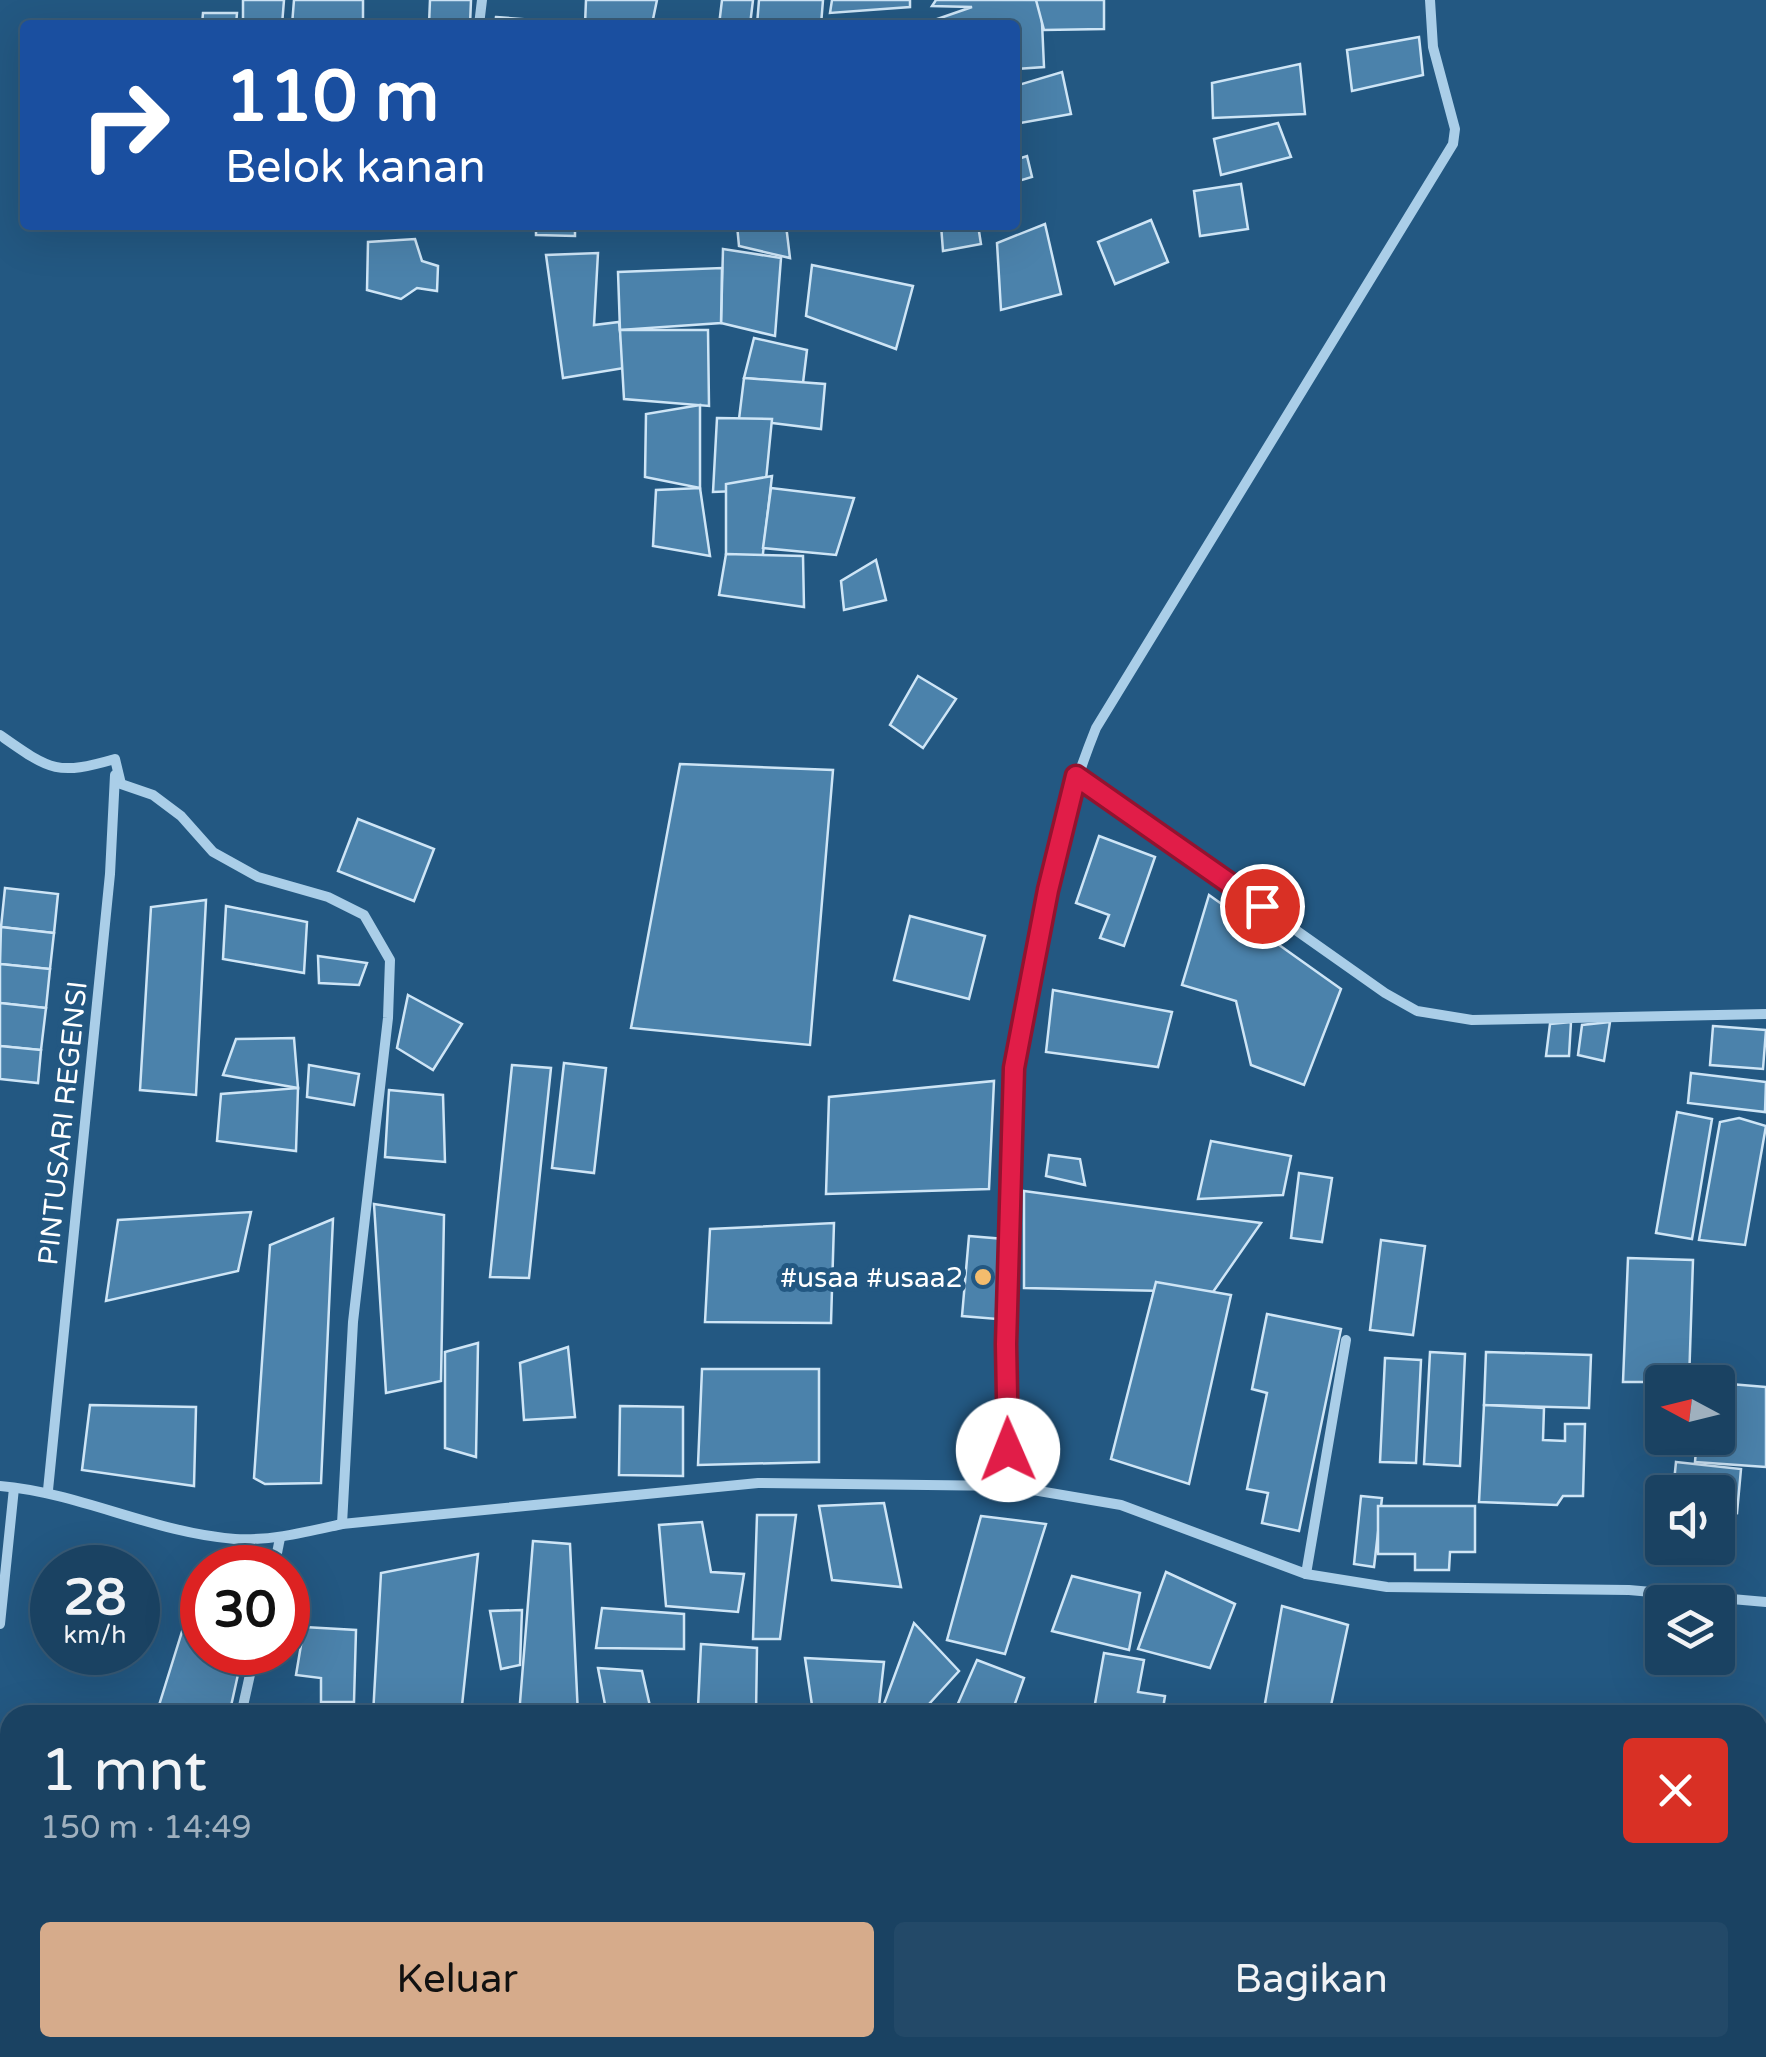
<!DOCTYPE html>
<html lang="id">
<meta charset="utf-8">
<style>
:root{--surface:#1a4262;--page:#234968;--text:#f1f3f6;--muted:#9fb0be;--line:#385b77;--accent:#d6ab8b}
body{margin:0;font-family:"Varela Round",sans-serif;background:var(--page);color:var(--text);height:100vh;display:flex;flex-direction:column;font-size:38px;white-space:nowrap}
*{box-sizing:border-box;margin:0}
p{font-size:32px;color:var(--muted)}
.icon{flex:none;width:55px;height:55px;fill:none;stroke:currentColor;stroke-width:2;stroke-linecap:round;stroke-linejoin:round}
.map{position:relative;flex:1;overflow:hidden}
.side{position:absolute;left:0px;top:1705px;width:1768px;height:352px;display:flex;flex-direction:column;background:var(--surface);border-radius:30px 30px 0 0;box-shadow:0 10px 40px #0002,0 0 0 2px var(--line)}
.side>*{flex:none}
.banner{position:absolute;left:20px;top:20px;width:1000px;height:210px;border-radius:10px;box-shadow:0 10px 40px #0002,0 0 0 2px var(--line);background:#1a4fa0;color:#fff;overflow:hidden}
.needle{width:65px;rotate:277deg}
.tools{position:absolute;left:1645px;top:1365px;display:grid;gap:20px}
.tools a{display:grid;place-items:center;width:90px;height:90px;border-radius:10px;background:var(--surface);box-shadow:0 10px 40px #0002,0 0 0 2px var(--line);font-size:50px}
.speed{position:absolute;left:30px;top:1545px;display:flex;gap:20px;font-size:50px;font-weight:700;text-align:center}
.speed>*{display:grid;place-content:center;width:130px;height:130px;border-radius:50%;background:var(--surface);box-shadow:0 10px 40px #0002,0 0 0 2px var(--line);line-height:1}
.speed small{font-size:25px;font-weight:400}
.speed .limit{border:15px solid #d22;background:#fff;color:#111}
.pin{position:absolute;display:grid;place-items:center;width:85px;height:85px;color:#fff;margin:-42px;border:5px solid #fff;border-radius:50%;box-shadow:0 2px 10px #0007}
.me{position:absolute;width:110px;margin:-55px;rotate:359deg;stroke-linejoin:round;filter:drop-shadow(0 0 8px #0008)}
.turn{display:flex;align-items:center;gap:35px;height:210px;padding:0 40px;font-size:45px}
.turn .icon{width:130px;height:130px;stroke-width:2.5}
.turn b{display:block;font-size:70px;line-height:85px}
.round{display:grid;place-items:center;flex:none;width:105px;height:105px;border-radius:10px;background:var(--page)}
.summary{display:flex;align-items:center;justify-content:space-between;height:170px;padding:0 40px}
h1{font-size:60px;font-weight:600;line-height:75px}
.cta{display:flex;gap:20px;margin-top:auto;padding:20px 40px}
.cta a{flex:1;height:115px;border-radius:10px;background:var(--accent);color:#111;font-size:40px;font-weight:600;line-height:115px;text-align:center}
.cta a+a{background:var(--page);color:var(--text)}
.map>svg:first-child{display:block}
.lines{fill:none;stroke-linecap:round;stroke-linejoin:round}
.stream{stroke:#9ecae9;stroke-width:12}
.building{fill:#4b82ab;stroke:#cee5f6;stroke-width:2.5}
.street{stroke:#aacee8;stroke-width:10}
.route-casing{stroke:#92132f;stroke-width:25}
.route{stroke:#e11d48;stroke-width:18}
.poi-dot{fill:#f3bc6d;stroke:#235882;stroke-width:4}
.labels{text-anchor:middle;stroke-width:10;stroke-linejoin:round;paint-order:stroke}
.street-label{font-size:28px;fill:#fff;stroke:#235882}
.poi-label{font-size:28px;fill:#fff;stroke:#235882;text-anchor:end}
</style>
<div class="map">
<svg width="1766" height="2057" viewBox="0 0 1766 2057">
<rect width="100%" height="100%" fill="#235882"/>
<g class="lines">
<!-- stream -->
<g class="stream">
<path d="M0 1747 10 1749"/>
<path d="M1758 1855 1766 1854"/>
<path d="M429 2048 442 2057"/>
<path d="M822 2048 824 2057"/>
<path d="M604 2057 615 2048"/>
<path d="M1227 2057 1237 2048"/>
</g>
</g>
<!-- building -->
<g class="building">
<path d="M243 0H284L282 25H243Z"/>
<path d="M294 0H363V25H292Z"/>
<path d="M430 0H471L470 25H429Z"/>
<path d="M586 0H657L652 24 585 25Z"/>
<path d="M722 0H753L750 25H719Z"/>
<path d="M759 0H823L821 25H757Z"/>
<path d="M832 0H910V7L830 13Z"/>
<path d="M936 0H1041L1044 67 1015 69V25H920L972 7 932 6Z"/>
<path d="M1036 0H1104V29L1044 30Z"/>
<path d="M203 13H237L236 25H202Z"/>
<path d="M496 17 546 21V25H495Z"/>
<path d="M1419 37 1423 75 1352 91 1347 50Z"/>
<path d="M1300 64 1305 114 1213 118 1212 83Z"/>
<path d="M1062 72 1071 114 1015 124V86Z"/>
<path d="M1278 123 1291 157 1221 175 1214 139Z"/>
<path d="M1027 156 1032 177 1015 182V160Z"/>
<path d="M1241 184 1248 229 1200 236 1194 191Z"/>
<path d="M1151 220 1168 262 1115 284 1098 242Z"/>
<path d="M1045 224 1061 294 1001 310 997 243Z"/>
<path d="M536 225H575V236L536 235Z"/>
<path d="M737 225H786L790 258 739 246Z"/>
<path d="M941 225H978L981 244 943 251Z"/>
<path d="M415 239 422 261 438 266 437 291 417 288 401 299 367 290 368 242Z"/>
<path d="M723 249 781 258 775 336 721 323Z"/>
<path d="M598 253 594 325 619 322 624 368 563 378 546 255Z"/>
<path d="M812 265 913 286 896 349 806 316Z"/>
<path d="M722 268 721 323 620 330 618 272Z"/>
<path d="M620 330H708L709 406 624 399Z"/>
<path d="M754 338 807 350 803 383 744 378Z"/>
<path d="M744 378 825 384 821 429 739 419Z"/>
<path d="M700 405V488L645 477 646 414Z"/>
<path d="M717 418 772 419 765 490 713 492Z"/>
<path d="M772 476 762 562 726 554V484Z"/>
<path d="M700 488 710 556 653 546 656 490Z"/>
<path d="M771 488 854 498 836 555 763 548Z"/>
<path d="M726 554 803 556 804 607 719 595Z"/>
<path d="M876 560 886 600 844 610 841 581Z"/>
<path d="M918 676 956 699 923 748 890 725Z"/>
<path d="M680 764 833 770 810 1045 631 1028Z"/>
<path d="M358 819 434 849 414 901 338 871Z"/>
<path d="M1099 836 1155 857 1124 946 1100 938 1109 915 1076 903Z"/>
<path d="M5 888 58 894 54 933 1 927Z"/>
<path d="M1209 895 1341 989 1304 1085 1251 1065 1236 1001 1182 985Z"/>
<path d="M206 900 196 1095 140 1090 151 907Z"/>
<path d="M226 906 307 922 304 973 223 959Z"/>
<path d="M910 916 985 936 969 999 894 980Z"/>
<path d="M1 927 54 933 50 969 0 964Z"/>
<path d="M318 956 367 963 359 985 319 983Z"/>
<path d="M0 964 50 969 46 1008 0 1003Z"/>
<path d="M1053 990 1172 1012 1158 1067 1046 1052Z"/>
<path d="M408 995 462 1024 433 1070 397 1048Z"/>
<path d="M0 1003 46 1008 41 1050 0 1046Z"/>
<path d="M1571 1022 1569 1056H1546L1550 1024Z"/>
<path d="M1610 1022 1604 1061 1578 1055 1582 1025Z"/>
<path d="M1713 1026 1766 1030 1763 1069 1710 1065Z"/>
<path d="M294 1038 298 1088 223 1075 236 1039Z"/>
<path d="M0 1046 41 1050 38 1083 0 1079Z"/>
<path d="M564 1063 606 1068 594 1173 552 1168Z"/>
<path d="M309 1065 359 1074 354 1105 307 1097Z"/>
<path d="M512 1065 551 1068 529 1278 490 1277Z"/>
<path d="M1691 1073 1766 1082 1765 1112 1688 1103Z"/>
<path d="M994 1081 989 1189 826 1194 829 1097Z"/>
<path d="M298 1088 296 1151 217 1141 221 1094Z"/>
<path d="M389 1090 443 1095 445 1162 385 1157Z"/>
<path d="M1677 1112 1712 1119 1692 1239 1656 1233Z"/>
<path d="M1739 1118 1766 1126 1745 1245 1699 1240 1720 1122Z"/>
<path d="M1211 1141 1291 1156 1283 1195 1198 1199Z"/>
<path d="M1049 1155 1080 1159 1085 1185 1046 1176Z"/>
<path d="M1299 1173 1332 1178 1322 1242 1291 1238Z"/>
<path d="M1024 1191 1261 1223 1213 1292 1024 1288Z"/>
<path d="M374 1204 444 1215 441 1381 386 1393Z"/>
<path d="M251 1212 238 1271 106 1301 118 1220Z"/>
<path d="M333 1219 321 1483 265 1484 254 1478 270 1245Z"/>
<path d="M834 1223 831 1323 705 1322 710 1229Z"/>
<path d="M969 1236 1004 1239 997 1319 962 1316Z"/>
<path d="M1381 1240 1425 1246 1413 1335 1370 1330Z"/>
<path d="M1628 1258 1693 1260 1689 1382H1623Z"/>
<path d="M1156 1282 1231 1295 1189 1484 1111 1459Z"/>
<path d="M1267 1314 1341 1329 1299 1531 1262 1523 1268 1493 1247 1489 1267 1393 1252 1389Z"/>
<path d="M478 1343 476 1457 445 1448V1352Z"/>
<path d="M568 1347 575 1417 524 1420 520 1363Z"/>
<path d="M1430 1352 1465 1354 1460 1466 1424 1464Z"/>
<path d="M1486 1352 1591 1355 1589 1408 1484 1405Z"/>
<path d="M1385 1358 1421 1360 1416 1463 1380 1462Z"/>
<path d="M702 1369H819V1462L698 1465Z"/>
<path d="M1718 1383 1766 1387V1467L1695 1462 1697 1438H1718Z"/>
<path d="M90 1405 196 1407 194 1486 82 1470Z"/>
<path d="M1484 1405 1544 1408 1543 1440 1565 1441V1424H1585L1583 1496H1563L1557 1505 1479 1502Z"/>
<path d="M620 1406 683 1407V1476L619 1475Z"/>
<path d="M1676 1462 1741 1469 1737 1513 1718 1511V1492H1673Z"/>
<path d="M1361 1496 1382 1498 1374 1567 1354 1564Z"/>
<path d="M884 1503 901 1587 832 1580 819 1506Z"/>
<path d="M1378 1506H1475V1552H1450L1449 1570H1415V1554H1378Z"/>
<path d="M757 1515H796L780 1639H753Z"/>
<path d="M981 1516 1046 1524 1005 1654 947 1640Z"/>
<path d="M702 1522 711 1572 744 1574 738 1612 666 1606 659 1525Z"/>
<path d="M533 1541 570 1544 578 1715H519Z"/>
<path d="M478 1554 461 1715H373L381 1573Z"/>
<path d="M1166 1572 1235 1604 1210 1668 1138 1649Z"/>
<path d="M1072 1576 1140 1593 1129 1650 1052 1631Z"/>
<path d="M202 1605V1652H243L229 1715H156L190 1606Z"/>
<path d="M1282 1606 1348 1625 1329 1715H1263Z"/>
<path d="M602 1608 684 1614V1649L596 1648Z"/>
<path d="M522 1610 520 1665 501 1669 490 1611Z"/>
<path d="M914 1623 959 1671 919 1715H880Z"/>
<path d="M304 1627 356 1630 354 1702H321V1678L296 1675Z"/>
<path d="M701 1644 757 1648 756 1715 698 1708Z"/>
<path d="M1104 1653 1144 1660 1138 1692 1165 1696 1162 1715H1093Z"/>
<path d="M805 1658 884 1662 878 1715 813 1712Z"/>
<path d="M977 1660 1024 1678 1011 1715H953Z"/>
<path d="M598 1668 642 1671 652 1715H607Z"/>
<path d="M0 1901 10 1903V1950L0 1993Z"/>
<path d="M1766 1919V1981L1758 1969V1925Z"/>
<path d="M1766 1929V1994L1758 1996V1930Z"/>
<path d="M1758 1996H1766V2057H1744L1745 2048H1758Z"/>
<path d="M110 2048H227L301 2057H108Z"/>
<path d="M711 2048H774L777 2057H697Z"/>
<path d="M949 2048H1054L1056 2057H953Z"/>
<path d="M1426 2048H1445L1488 2056 1424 2057Z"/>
<path d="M1584 2048H1627V2057H1581Z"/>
</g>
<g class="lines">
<!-- street -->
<g class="street">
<path d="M479 25 482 0"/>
<path d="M0 735C50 770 56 776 115 759L121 784 153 795 181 816 213 852 258 877 328 897 364 915 390 960 388 1018 353 1322 342 1524"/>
<path d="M1077 776 1385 993 1417 1011 1472 1020 1766 1014"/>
<path d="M0 1486C81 1493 154 1533 235 1539 271 1541 306 1532 342 1524L758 1483 1009 1486 1121 1505 1306 1574 1387 1587 1629 1590 1766 1602"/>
<path d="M1009 1486C1004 1233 1000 967 1096 728L1453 144 1455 129 1433 47 1430 0"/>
<path d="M48 1490 110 874 115 775"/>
<path d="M274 1568 280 1538"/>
<path d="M1306 1574 1346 1340"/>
<path d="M0 1624 14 1488"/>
<path d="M241 1715 255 1652"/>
<path d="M1758 1895 1766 1893"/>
<path d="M344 2048 357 2057"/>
<path d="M853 2048 857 2057"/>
</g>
</g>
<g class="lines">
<defs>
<path id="route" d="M1008 1450 1006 1344 1014 1068 1048 890 1076 776 1262 906"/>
</defs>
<!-- route casing -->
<use href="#route" class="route-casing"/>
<!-- route -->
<use href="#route" class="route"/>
</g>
<!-- markers -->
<circle class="poi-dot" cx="983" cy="1277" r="10"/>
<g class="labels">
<!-- street labels -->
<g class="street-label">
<text transform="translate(62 1123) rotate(-84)" y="10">PINTUSARI REGENSI</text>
</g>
<!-- poi labels -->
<g class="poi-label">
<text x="963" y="1287">#usaa #usaa2</text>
</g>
</g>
</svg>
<div class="tools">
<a><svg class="needle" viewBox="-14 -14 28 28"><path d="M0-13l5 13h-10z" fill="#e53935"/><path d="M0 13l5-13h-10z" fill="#9fb0be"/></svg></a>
<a><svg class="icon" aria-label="sound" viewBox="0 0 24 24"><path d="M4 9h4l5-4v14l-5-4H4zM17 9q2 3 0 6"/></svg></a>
<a><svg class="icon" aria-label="layers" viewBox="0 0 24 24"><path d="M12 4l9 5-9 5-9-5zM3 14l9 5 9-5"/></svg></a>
</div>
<div class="speed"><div>28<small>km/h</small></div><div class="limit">30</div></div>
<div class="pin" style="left:1262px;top:906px;background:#d93025"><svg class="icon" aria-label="arrive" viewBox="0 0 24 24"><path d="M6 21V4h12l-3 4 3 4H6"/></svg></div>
<svg class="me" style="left:1008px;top:1450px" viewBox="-20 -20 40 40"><circle r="19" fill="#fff"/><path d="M0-13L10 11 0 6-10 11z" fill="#e11d48"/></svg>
<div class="banner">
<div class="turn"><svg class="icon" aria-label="right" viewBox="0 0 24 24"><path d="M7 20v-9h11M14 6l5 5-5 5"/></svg><div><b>110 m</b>Belok kanan</div></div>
</div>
<section class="side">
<div class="summary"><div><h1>1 mnt</h1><p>150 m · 14:49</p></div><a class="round" style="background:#d93025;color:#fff"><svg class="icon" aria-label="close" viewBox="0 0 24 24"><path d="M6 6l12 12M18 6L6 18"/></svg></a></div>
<div class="cta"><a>Keluar</a><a>Bagikan</a></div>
</section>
</div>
